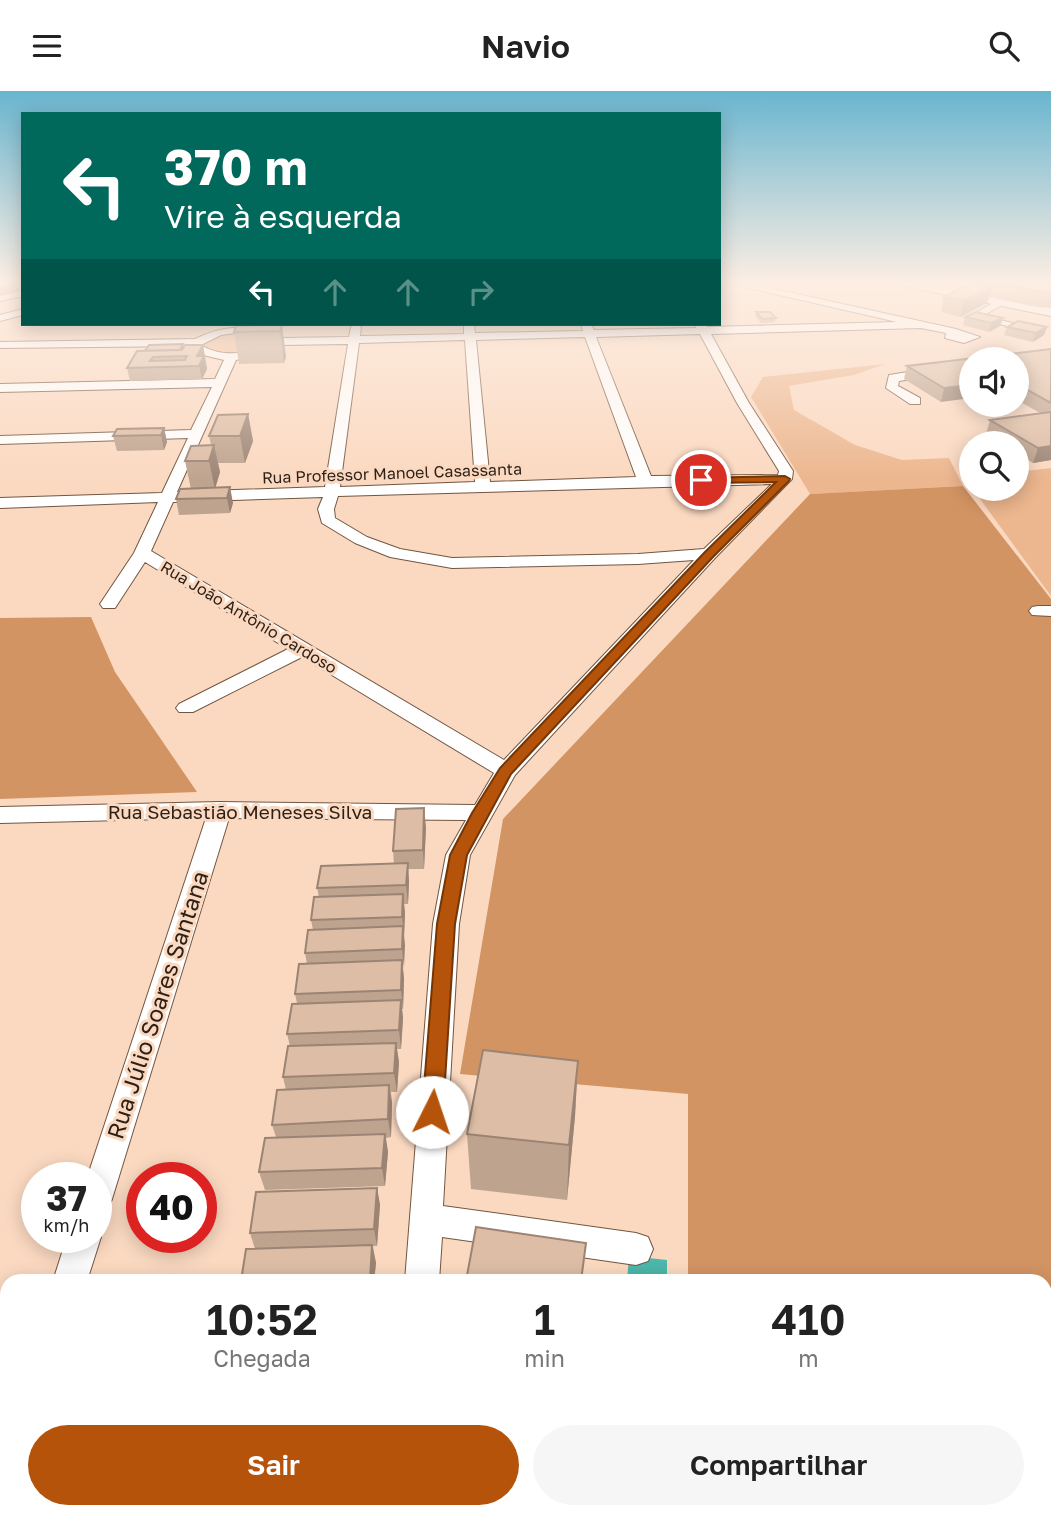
<!DOCTYPE html>
<html lang="pt">
<meta charset="utf-8">
<style>
:root{--surface:#fff;--page:#f6f6f6;--text:#222;--muted:#767676;--accent:#b45309}
body{margin:0;font-family:"Golos Text",sans-serif;background:var(--page);color:var(--text);height:100vh;display:flex;flex-direction:column;font-size:26px;white-space:nowrap}
*{box-sizing:border-box;margin:0}
p{font-size:23px;color:var(--muted)}
.icon{flex:none;width:38px;height:38px;fill:none;stroke:currentColor;stroke-width:2;stroke-linecap:round;stroke-linejoin:round}
.map{position:relative;flex:1;overflow:hidden}
.side{position:absolute;left:0px;top:1183px;width:1052px;height:245px;display:flex;flex-direction:column;background:var(--surface);border-radius:21px 21px 0 0;box-shadow:0 4px 18px #0003}
.side>*{flex:none}
.hud{position:absolute;left:21px;top:21px;width:700px;height:214px;border-radius:0px;box-shadow:0 4px 18px #0003;background:#00695c;color:#fff;overflow:hidden}
.controls{position:absolute;left:959px;top:256px;display:grid;gap:14px}
.controls a{display:grid;place-items:center;width:70px;height:70px;border-radius:50%;background:var(--surface);box-shadow:0 4px 18px #0003;font-size:35px}
.speed{position:absolute;left:21px;top:1071px;display:flex;gap:14px;font-size:35px;font-weight:700;text-align:center}
.speed>*{display:grid;place-content:center;width:91px;height:91px;border-radius:50%;background:var(--surface);box-shadow:0 4px 18px #0003;line-height:1}
.speed small{font-size:18px;font-weight:400}
.speed .limit{border:10px solid #d22;background:#fff;color:#111}
.pin{position:absolute;display:grid;place-items:center;width:60px;height:60px;color:#fff;margin:-30px;border:4px solid #fff;border-radius:50%;box-shadow:0 2px 7px #0007}
.me{position:absolute;width:77px;margin:-38px;rotate:4deg;stroke-linejoin:round;filter:drop-shadow(0 0 5px #0008)}
.turn{display:flex;align-items:center;gap:24px;height:147px;padding:0 28px;font-size:32px}
.turn .icon{width:91px;height:91px;stroke-width:2.5}
.turn b{display:block;font-size:49px;line-height:60px}
.lanes{display:flex;align-items:center;height:66px;padding:0 28px;background:#0003;justify-content:center;gap:35px;direction:ltr}
.lanes .off{opacity:.35}
.eta{display:flex;justify-content:space-evenly;align-items:center;height:119px;text-align:center}
.eta b{font-size:42px;font-weight:600;line-height:49px}
.button{display:flex;gap:14px;margin-top:auto;padding:14px 28px}
.button a{flex:1;height:80px;border-radius:42px;background:var(--accent);color:#fff;font-size:28px;font-weight:600;line-height:80px;text-align:center}
.button a+a{background:var(--page);color:var(--text)}
header{display:flex;justify-content:space-between;align-items:center;height:91px;padding:0 28px;background:var(--surface);font-size:32px;font-weight:600}
.map>svg:first-child{display:block}
.green{fill:#ecb68e}
.forest{fill:#d39463}
.water{fill:#4cb7aa}
.lines{fill:none;stroke-linecap:round;stroke-linejoin:round}
.minor-casing{stroke:#725641;stroke-width:2}
.major-casing{stroke:#725641;stroke-width:2}
.minor{fill:#fff;fill-rule:evenodd}
.major{fill:#fff;fill-rule:evenodd}
.wall{fill:#bea38e}
.shaded-wall{fill:#9b8474}
.building{fill:#ddbda5;stroke:#9b8474;stroke-width:2;fill-rule:evenodd}
.route{fill:#b45309;stroke:#753606;stroke-width:2}
.labels{text-anchor:middle;stroke-width:6;stroke-linejoin:round;paint-order:stroke}
.far-street-label{font-size:16px;fill:#2b1f16;stroke:#fbd9c1}
.street-label{font-size:19px;fill:#2b1f16;stroke:#fbd9c1}
.near-street-label{font-size:23px;fill:#2b1f16;stroke:#fbd9c1}
</style>
<header><svg class="icon" aria-label="menu" viewBox="0 0 24 24"><path d="M4 6h16M4 12h16M4 18h16"/></svg>Navio<svg class="icon" aria-label="search" viewBox="0 0 24 24"><circle cx="10" cy="10" r="6"/><path d="M15 15l6 6"/></svg></header>
<div class="map">
<svg width="1051" height="1428" viewBox="0 0 1051 1428">
<rect width="100%" height="100%" fill="#fbd9c1"/>
<!-- green -->
<g class="green">
<path d="M238 241 241 262H223L204 258 201 252 213 244Z"/>
<path d="M885 273 854 284 789 295 794 319 855 354 902 369 949 367 963 395 810 403 751 306 763 286Z"/>
<path d="M1051 377V505L972 397H1017V381Z"/>
</g>
<!-- forest -->
<g class="forest">
<path d="M963 395 1051 508V1428H595V1421H1045V1190H688V1003L460 983 503 728 810 403Z"/>
<path d="M91 526 115 581 197 701 0 708V527Z"/>
</g>
<!-- water -->
<path class="water" d="M629 1165 667 1169V1190H627Z"/>
<g class="lines">
<defs>
<g id="minor">
<path d="M723 191H743L956 238 980 246 964 252 945 247 946 242 921 237 711 243 749 312 793 380 792 388 715 467 515 684 470 764 459 833 443 1115 636 1142 648 1146 653 1158 648 1170 636 1174 442 1146 439 1190H405L433 833 446 764 466 729 229 727 112 1108 107 1119 96 1123V1087H87L206 727 0 732V716L220 711 475 714 494 682 302 566 193 621H179L176 617 179 613 288 558 145 471 115 517H103L100 513 134 462 158 411 0 417V407L162 402 188 347 0 353V345L191 339 212 296 0 301V293L215 288 224 269 199 263 190 255 0 257V251L195 248C223 234 246 234 276 241L280 247 349 246 351 236 356 233 361 236 360 245 464 243V233H474L475 242 583 240 581 233H591L594 239 696 237 695 233H705L707 236 897 231ZM241 241 268 246 271 250C252 264 221 267 201 254L221 244ZM700 243 737 312 779 380 778 384 651 385 596 246ZM585 246 636 386 490 391 476 249ZM465 249 475 391 340 396 359 252ZM348 253 325 396 177 401 236 269 264 263 280 254ZM772 393 704 458 638 463 452 467 400 458 367 446 335 427 334 418 338 405ZM323 406 318 418 322 432 355 452 390 466 452 477 638 473 694 469 504 669 151 460 173 411Z"/>
<path d="M23 199V205L0 210V204Z"/>
<path d="M999 208 1003 209V213L983 225 1042 239V243L969 226Z"/>
<path d="M23 218V224L0 230V224Z"/>
<path d="M971 271V279L899 290 898 295 920 307V313H910L886 297 889 284Z"/>
<path d="M1038 515H1051V525L1032 524 1029 520 1032 516Z"/>
<path d="M96 1136 101 1146 87 1190H53L67 1146H96Z"/>
<path d="M7 1362V1420L0 1423V1365Z"/>
<path d="M376 1421H416L414 1428H374Z"/>
</g>
<path id="major" d="M897 191H924L1051 217V225L903 195Z"/>
</defs>
<!-- minor casing -->
<use href="#minor" class="minor-casing"/>
<!-- major casing -->
<use href="#major" class="major-casing"/>
<!-- minor -->
<use href="#minor" class="minor"/>
<!-- major -->
<use href="#major" class="major"/>
</g>
<!-- wall -->
<g class="wall">
<path d="M975 191H1051V217L1037 216 989 206 987 212 960 226 941 221 944 206 975 193Z"/>
<path d="M756 221 776 227 775 231 761 232 755 225Z"/>
<path d="M965 226 1003 227 1000 235 989 241 963 234Z"/>
<path d="M248 233H274L275 234H282L286 266 284 272 239 273 234 241 248 235Z"/>
<path d="M1007 236H1047L1044 244 1033 251 1004 244Z"/>
<path d="M183 253 184 257 203 254 207 278 202 288 130 290 127 277 145 260Z"/>
<path d="M1051 258V369L1033 372 1017 362V352H1000L986 343 990 329 1040 322 1017 309V268L941 311 904 288 907 275Z"/>
<path d="M248 323 253 350 245 372H218L220 381 215 397 233 412 230 422 179 424 176 408 191 398 185 370 211 354 209 345Z"/>
<path d="M164 337 167 351 164 359 117 360 113 345Z"/>
<path d="M426 736 424 778H408L409 791 408 813H404L405 822 403 877 404 888 403 918H402L403 927 401 958H397L399 971 397 1001H391L392 1012 391 1046 386 1047 388 1061 385 1095 265 1099 259 1081 276 1046 272 1034 286 999 283 986 290 955 287 943 297 912 295 903 307 873 305 862 313 839 311 829 319 806 317 797 394 773 393 760Z"/>
<path d="M578 970 575 1025 567 1109 471 1098 467 1043Z"/>
<path d="M377 1097 380 1114 377 1155H373L376 1172 374 1190H241L255 1158 250 1142Z"/>
</g>
<!-- shaded-wall -->
<g class="shaded-wall">
<path d="M17 193 19 201 0 205V197Z"/>
<path d="M992 196 987 212 960 226 964 210Z"/>
<path d="M1003 227 1000 235 989 241 991 232Z"/>
<path d="M282 234 286 266 284 272 280 240Z"/>
<path d="M1047 236 1044 244 1033 251 1036 242Z"/>
<path d="M203 254 207 278 202 288 197 265Z"/>
<path d="M971 294V307L941 311 944 297Z"/>
<path d="M248 323 253 350 245 372 240 345Z"/>
<path d="M164 337 167 351 164 359 161 344Z"/>
<path d="M214 354 220 381 215 398 209 370Z"/>
<path d="M1051 355V369L1033 372 1038 357Z"/>
<path d="M230 396 233 412 230 422 227 407Z"/>
<path d="M424 717 426 736 424 778 423 759Z"/>
<path d="M408 772 409 791 408 813 406 794Z"/>
<path d="M403 803 405 822 404 844 402 826Z"/>
<path d="M403 835 405 854 404 877 402 858Z"/>
<path d="M402 869 404 888 403 918 401 899Z"/>
<path d="M401 909 403 927 401 958 399 939Z"/>
<path d="M396 952 399 971 397 1001 394 982Z"/>
<path d="M578 970 575 1025 567 1109 569 1054Z"/>
<path d="M389 994 392 1012 391 1046 388 1028Z"/>
<path d="M385 1043 388 1061 385 1095 382 1077Z"/>
<path d="M377 1097 380 1114 377 1155 374 1138Z"/>
<path d="M372 1154 376 1172 374 1190H370Z"/>
<path d="M348 1421H354L353 1428H346Z"/>
</g>
<!-- building -->
<g class="building">
<path d="M0 191H11L17 193 0 197Z"/>
<path d="M996 191H1051V201H1041Z"/>
<path d="M972 192 992 196 964 210 944 206Z"/>
<path d="M756 221H770L776 227 762 228Z"/>
<path d="M976 221 1003 227 991 232 965 226Z"/>
<path d="M1018 230 1047 236 1036 242 1007 236Z"/>
<path d="M252 233H274L261 235Z"/>
<path d="M282 234 280 240 234 241 236 235Z"/>
<path d="M183 253 180 259 145 260 149 254Z"/>
<path d="M185 254H203L197 265H204L199 275 127 277 137 260 182 259ZM187 265 185 269 150 270 153 266Z"/>
<path d="M1051 258V312L1017 293V268H971V294L944 297 907 275Z"/>
<path d="M1051 321V355L1038 357 990 329Z"/>
<path d="M248 323 240 345H209L218 324Z"/>
<path d="M164 337 161 344 113 345 117 338Z"/>
<path d="M214 354 209 370H185L191 355Z"/>
<path d="M230 396 227 407 176 408 180 398Z"/>
<path d="M424 717 423 759 393 760 396 718Z"/>
<path d="M408 772 406 794 317 797 321 775Z"/>
<path d="M403 803 402 826 311 829 314 806Z"/>
<path d="M403 835 402 858 305 862 308 839Z"/>
<path d="M402 869 401 899 295 903 299 873Z"/>
<path d="M401 909 399 939 287 943 292 913Z"/>
<path d="M396 952 394 982 283 986 288 955Z"/>
<path d="M483 959 578 970 569 1054 467 1043Z"/>
<path d="M389 994 388 1028 272 1034 277 999Z"/>
<path d="M385 1043 382 1077 259 1081 265 1047Z"/>
<path d="M377 1097 374 1138 250 1142 256 1101Z"/>
<path d="M476 1136 586 1152 581 1190H466Z"/>
<path d="M372 1154 370 1190H241L246 1158Z"/>
<path d="M206 1421H348L346 1428H204Z"/>
</g>
<!-- sky -->
<linearGradient id="sky" x2="0" y2="1"><stop stop-color="#69b5cf"/><stop offset="0.49" stop-color="#fdeee3"/><stop offset="1" stop-color="#fdeee3" stop-opacity="0"/></linearGradient>
<rect width="1051" height="391" fill="url(#sky)"/>
<!-- route -->
<path class="route" d="M785 385 790 388 789 390 713 466 511 683 467 764 455 833 443 1021 440 1028 432 1031 425 1028 422 1021 437 833 450 764 472 722 500 677 705 461 776 391 701 392 698 391V387Z"/>
<g class="labels">
<!-- far-street labels -->
<g class="far-street-label">
<text transform="translate(392 382) rotate(-2)" y="6">Rua Professor Manoel Casassanta</text>
<text transform="translate(249 526) rotate(31)" y="6">Rua João Antônio Cardoso</text>
</g>
<!-- street labels -->
<g class="street-label">
<text x="240" y="728">Rua Sebastião Meneses Silva</text>
</g>
<!-- near-street labels -->
<g class="near-street-label">
<text transform="translate(158 914) rotate(-72)" y="8">Rua Júlio Soares Santana</text>
</g>
</g>
</svg>
<div class="controls">
<a><svg class="icon" aria-label="sound" viewBox="0 0 24 24"><path d="M4 9h4l5-4v14l-5-4H4zM17 9q2 3 0 6"/></svg></a>
<a><svg class="icon" aria-label="search" viewBox="0 0 24 24"><circle cx="10" cy="10" r="6"/><path d="M15 15l6 6"/></svg></a>
</div>
<div class="speed"><div>37<small>km/h</small></div><div class="limit">40</div></div>
<div class="pin" style="left:701px;top:389px;background:#d93025"><svg class="icon" aria-label="arrive" viewBox="0 0 24 24"><path d="M6 21V4h12l-3 4 3 4H6"/></svg></div>
<svg class="me" style="left:432px;top:1021px" viewBox="-20 -20 40 40"><circle r="19" fill="#fff"/><path d="M0-13L10 11 0 6-10 11z" fill="#b45309"/></svg>
<div class="hud">
<div class="turn"><svg class="icon" aria-label="left" viewBox="0 0 24 24"><path d="M17 20v-9H6M10 6l-5 5 5 5"/></svg><div><b>370 m</b>Vire à esquerda</div></div>
<div class="lanes"><svg class="icon" aria-label="left" viewBox="0 0 24 24"><path d="M17 20v-9H6M10 6l-5 5 5 5"/></svg><svg class="icon off" aria-label="ahead" viewBox="0 0 24 24"><path d="M12 20V5M6 11l6-6 6 6"/></svg><svg class="icon off" aria-label="ahead" viewBox="0 0 24 24"><path d="M12 20V5M6 11l6-6 6 6"/></svg><svg class="icon off" aria-label="right" viewBox="0 0 24 24"><path d="M7 20v-9h11M14 6l5 5-5 5"/></svg></div>
</div>
<section class="side">
<div class="eta">
<div><b>10:52</b><p>Chegada</p></div>
<div><b>1</b><p>min</p></div>
<div><b>410</b><p>m</p></div>
</div>
<div class="button"><a>Sair</a><a>Compartilhar</a></div>
</section>
</div>
